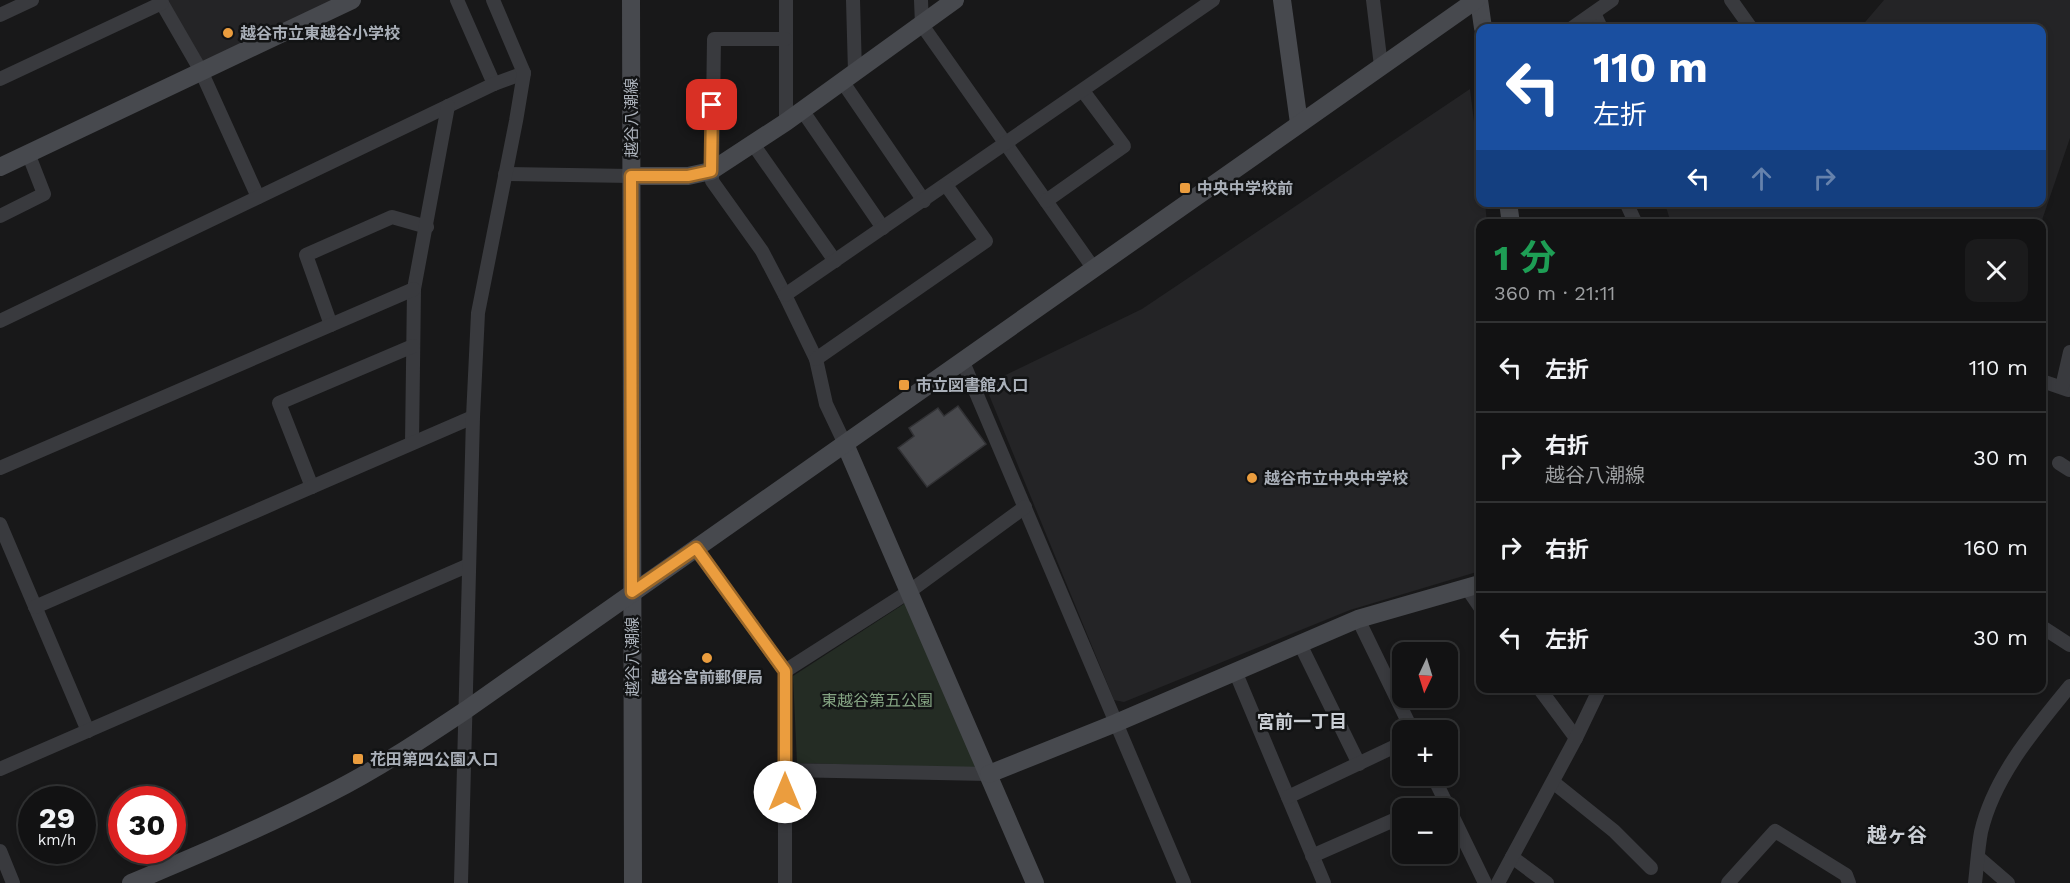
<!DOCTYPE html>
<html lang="ja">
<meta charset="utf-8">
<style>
:root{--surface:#121213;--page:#1b1b1c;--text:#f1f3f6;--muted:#9c9ea0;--line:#313233}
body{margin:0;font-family:"Work Sans","Noto Sans JP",sans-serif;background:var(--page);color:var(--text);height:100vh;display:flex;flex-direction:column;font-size:22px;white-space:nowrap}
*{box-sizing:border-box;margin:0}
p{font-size:20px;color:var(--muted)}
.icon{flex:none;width:33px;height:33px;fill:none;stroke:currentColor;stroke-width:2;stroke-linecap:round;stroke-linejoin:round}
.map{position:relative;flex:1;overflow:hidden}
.side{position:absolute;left:1476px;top:219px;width:570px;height:474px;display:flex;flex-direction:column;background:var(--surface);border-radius:12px;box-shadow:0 3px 9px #0003,0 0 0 2px var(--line)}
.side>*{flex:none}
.banner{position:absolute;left:1476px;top:24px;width:570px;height:183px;border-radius:12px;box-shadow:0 3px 9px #0003,0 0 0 2px var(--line);background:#1a4fa0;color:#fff;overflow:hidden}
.needle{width:39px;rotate:184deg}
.fabs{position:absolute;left:1392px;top:642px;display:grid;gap:12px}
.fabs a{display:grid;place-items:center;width:66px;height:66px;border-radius:12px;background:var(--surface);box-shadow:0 3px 9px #0003,0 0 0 2px var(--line);font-size:30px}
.speed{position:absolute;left:18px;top:786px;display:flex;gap:12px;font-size:30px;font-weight:700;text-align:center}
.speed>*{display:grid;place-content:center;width:78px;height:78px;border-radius:50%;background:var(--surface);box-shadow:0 3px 9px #0003,0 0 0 2px var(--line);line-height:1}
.speed small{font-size:15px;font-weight:400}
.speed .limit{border:9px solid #d22;background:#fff;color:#111}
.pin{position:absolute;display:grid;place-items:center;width:51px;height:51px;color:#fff;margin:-26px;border-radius:12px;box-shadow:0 3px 9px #0006}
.me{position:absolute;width:66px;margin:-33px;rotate:0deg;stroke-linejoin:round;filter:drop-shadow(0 0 4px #0008)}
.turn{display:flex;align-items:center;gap:21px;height:126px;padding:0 18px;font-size:27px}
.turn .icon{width:78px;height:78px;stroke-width:2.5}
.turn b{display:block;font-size:42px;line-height:51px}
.lanes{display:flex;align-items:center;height:57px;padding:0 18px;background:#0003;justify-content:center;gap:30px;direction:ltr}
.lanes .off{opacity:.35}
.round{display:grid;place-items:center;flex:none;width:63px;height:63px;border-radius:12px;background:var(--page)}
.overview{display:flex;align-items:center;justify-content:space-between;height:102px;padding:0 18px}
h1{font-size:36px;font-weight:700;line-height:45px;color:#1e9e55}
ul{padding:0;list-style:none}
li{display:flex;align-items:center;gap:18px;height:90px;padding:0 18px;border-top:2px solid var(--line)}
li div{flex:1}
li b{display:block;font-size:22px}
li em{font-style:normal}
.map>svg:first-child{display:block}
.built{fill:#242426}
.green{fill:#242c24}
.building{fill:#47484c;stroke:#323235;stroke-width:1.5}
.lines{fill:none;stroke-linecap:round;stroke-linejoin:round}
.street{stroke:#393a3e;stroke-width:14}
.secondary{stroke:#47494e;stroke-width:18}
.route-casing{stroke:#996628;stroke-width:15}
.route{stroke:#eb9d3e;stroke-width:10}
.poi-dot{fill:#eb9d3e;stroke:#121314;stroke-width:2}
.labels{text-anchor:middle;stroke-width:5;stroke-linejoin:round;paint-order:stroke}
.poi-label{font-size:16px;font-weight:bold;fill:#aab0b9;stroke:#121314;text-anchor:start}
.street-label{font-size:16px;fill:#aab0b9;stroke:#121314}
.park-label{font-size:16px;fill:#84a382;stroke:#121314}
.neighbourhood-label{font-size:18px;font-weight:bold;fill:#cbcfd5;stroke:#121314}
.quarter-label{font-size:20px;font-weight:bold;fill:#cbcfd5;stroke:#121314}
</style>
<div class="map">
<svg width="2070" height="883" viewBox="0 0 2070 883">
<rect width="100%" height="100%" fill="#181819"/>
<!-- built -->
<g class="built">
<path d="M166 0H340L202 65Z"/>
<path d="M1884 0H2070V138L2041 223H1671L1666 207 1671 203 2042 202V28H1860Z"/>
<path d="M1470 89 1480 170V202L1485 203 1487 223 1480 224V571L1350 610 1124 702 1114 700 985 385 1142 309Z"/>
</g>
<!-- green -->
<path class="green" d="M907 602 979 768 797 763 793 676Z"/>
<!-- building -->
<path class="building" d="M958 406 986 444 927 487 898 448 914 436 909 428 938 408 944 416Z"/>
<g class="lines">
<!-- street -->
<g class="street">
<path d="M160 0 201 71 258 197"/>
<path d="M457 0 494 84"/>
<path d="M786 0V122"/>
<path d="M853 0 855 72"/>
<path d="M921 0 922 25 1094 269"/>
<path d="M1373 0 1381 66"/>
<path d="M1731 0 1751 28"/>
<path d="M1594 13 1601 28"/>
<path d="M0 15 32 0"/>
<path d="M1572 28 1612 0"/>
<path d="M785 39H714L712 181 762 251 785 295 816 359 826 404 845 444"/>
<path d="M0 79 162 3"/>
<path d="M842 81 924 201"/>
<path d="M802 110 883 228"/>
<path d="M753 144 835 261"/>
<path d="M505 174 631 176"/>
<path d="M1046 201 1124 146 1083 91"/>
<path d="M1626 202 1636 224"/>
<path d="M0 216 44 194 28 153"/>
<path d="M785 295 1213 0"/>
<path d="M0 321 494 84 524 73"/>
<path d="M331 325 306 255 392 217 427 227"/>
<path d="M816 359 986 241 946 185"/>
<path d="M963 362 1184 883"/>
<path d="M2042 381 2068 390"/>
<path d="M2062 387 2070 352"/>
<path d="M412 443 414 289 448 106"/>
<path d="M2059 463 2070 470"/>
<path d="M0 468 414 289"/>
<path d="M312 487 279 403 413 346"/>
<path d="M0 524 88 731"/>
<path d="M695 548 785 671V883"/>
<path d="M1467 588 1480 607"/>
<path d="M35 607 473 417"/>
<path d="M1358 619 1412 730"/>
<path d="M2042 627 2070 645"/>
<path d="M1300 644 1359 764"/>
<path d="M785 671 910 591 1025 507"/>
<path d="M1235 671 1324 883"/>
<path d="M1539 688 1576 738"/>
<path d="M0 769 469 565"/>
<path d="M785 770 989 774"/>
<path d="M1433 776 1485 883"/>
<path d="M1553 782 1614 831 1651 868"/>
<path d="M1288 797 1402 743"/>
<path d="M0 851 13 883"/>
<path d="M1312 856 1394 820"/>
<path d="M1512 857 1547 883"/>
<path d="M1979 858 2008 883"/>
<path d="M461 883 473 417 478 313 516 121 524 73 493 0"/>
<path d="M1498 883 1576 738 1600 688"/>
<path d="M1728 883 1775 831 1846 875 1849 883"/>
<path d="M1975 883C1977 866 1978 848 1981 832 1994 776 2035 729 2070 686"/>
</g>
<!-- secondary -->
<g class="secondary">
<path d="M631 0 633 883"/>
<path d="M1282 0 1299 123"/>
<path d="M1479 0 1483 28"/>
<path d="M0 167 352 0"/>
<path d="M631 176H688L711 171 786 122 955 0"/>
<path d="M1508 202 1511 224"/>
<path d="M845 444 1035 883"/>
<path d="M989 774 1116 723 1358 619 1480 584"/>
<path d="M131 883C198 855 264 827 328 794 376 770 421 740 466 710L1476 0"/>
</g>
</g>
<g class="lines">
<defs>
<path id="route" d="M712 105 711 171 688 176H631L632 592 696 548 785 671V792"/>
</defs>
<!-- route casing -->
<use href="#route" class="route-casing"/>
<!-- route -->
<use href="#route" class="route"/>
</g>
<!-- markers -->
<g class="poi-dot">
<circle cx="228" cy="33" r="6"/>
<rect x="1179" y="182" width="12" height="12" rx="3"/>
<rect x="898" y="379" width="12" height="12" rx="3"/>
<circle cx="1252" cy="478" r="6"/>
<circle cx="707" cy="658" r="6"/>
<rect x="352" y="753" width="12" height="12" rx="3"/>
</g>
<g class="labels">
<!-- poi labels -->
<g class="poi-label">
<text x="240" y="39">越谷市立東越谷小学校</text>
<text x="1197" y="194">中央中学校前</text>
<text x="916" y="391">市立図書館入口</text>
<text x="1264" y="484">越谷市立中央中学校</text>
<text x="707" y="683" text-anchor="middle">越谷宮前郵便局</text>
<text x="370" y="765">花田第四公園入口</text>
</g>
<!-- street labels -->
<g class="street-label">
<text transform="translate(631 118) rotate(-90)" y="6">越谷八潮線</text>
<text transform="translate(632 657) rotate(-90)" y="6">越谷八潮線</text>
</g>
<!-- park labels -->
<g class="park-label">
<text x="877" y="706">東越谷第五公園</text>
</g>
<!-- neighbourhood labels -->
<g class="neighbourhood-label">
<text x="1302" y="728">宮前一丁目</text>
</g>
<!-- quarter labels -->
<g class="quarter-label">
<text x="1897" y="842">越ヶ谷</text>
</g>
</g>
</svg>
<div class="fabs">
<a><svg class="needle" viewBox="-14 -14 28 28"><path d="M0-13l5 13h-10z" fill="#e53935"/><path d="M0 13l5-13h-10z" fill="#9c9ea0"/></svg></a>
<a>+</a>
<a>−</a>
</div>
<div class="speed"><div>29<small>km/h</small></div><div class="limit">30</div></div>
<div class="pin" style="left:712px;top:105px;background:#d93025"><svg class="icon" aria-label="arrive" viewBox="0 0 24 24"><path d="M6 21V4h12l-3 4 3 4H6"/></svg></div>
<svg class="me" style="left:785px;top:792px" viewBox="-20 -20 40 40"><circle r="19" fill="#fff"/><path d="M0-13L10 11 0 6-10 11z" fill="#eb9d3e"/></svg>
<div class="banner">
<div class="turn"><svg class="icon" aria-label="left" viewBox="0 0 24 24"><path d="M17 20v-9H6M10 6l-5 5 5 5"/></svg><div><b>110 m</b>左折</div></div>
<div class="lanes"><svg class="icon" aria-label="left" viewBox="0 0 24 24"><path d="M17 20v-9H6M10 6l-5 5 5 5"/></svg><svg class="icon off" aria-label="ahead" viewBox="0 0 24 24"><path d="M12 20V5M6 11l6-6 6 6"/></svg><svg class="icon off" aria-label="right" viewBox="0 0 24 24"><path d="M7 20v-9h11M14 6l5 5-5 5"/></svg></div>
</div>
<section class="side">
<div class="overview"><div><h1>1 分</h1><p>360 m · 21:11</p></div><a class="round"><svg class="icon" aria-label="close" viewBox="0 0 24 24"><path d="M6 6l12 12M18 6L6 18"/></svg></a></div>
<ul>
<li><svg class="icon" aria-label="left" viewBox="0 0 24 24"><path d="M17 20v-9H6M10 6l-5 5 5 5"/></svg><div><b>左折</b></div><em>110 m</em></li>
<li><svg class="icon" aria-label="right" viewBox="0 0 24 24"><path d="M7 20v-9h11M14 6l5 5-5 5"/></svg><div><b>右折</b><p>越谷八潮線</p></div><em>30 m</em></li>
<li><svg class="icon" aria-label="right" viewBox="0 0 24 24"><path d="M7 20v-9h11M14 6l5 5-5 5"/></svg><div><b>右折</b></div><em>160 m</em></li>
<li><svg class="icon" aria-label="left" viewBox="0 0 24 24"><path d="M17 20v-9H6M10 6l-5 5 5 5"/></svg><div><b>左折</b></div><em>30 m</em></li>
</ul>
</section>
</div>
